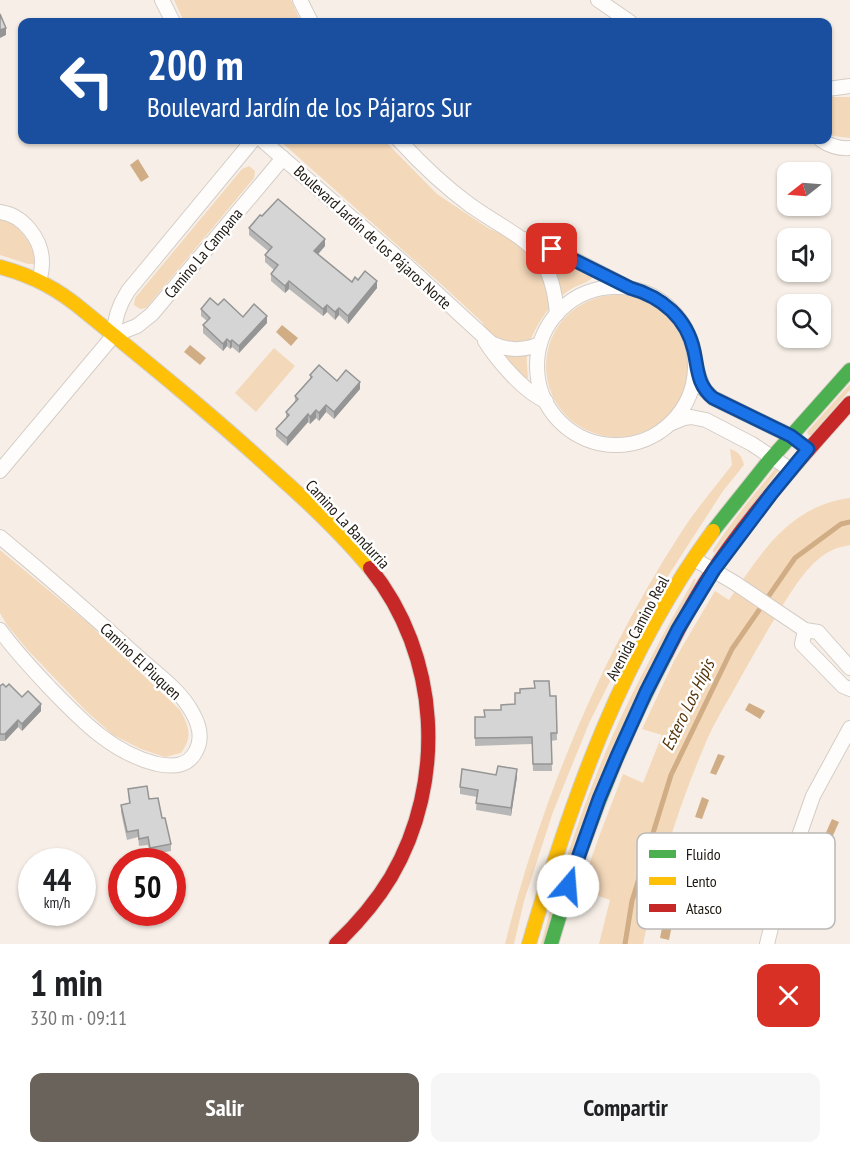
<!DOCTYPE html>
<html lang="es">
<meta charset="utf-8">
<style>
:root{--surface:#fff;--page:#f6f6f6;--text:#202124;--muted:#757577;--accent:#69635b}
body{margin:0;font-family:"PT Sans Narrow",sans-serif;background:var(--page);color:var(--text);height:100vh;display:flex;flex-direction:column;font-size:22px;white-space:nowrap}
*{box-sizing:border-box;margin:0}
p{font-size:20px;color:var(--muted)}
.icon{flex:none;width:33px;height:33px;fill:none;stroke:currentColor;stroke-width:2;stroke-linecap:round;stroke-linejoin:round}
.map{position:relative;height:944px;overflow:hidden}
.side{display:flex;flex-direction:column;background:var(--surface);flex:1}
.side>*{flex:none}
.top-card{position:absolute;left:18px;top:18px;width:814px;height:126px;border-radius:12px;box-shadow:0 2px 4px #0004;background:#1a4fa0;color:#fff;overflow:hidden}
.needle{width:39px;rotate:253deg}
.fabs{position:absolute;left:777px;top:162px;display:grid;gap:12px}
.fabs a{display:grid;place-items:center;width:54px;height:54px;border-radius:12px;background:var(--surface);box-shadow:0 2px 4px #0004;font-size:30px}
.speed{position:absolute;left:18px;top:848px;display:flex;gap:12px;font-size:30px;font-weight:700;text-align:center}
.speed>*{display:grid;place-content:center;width:78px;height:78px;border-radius:50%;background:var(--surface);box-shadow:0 2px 4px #0004;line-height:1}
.speed small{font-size:15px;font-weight:400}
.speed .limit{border:9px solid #d22;background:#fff;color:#111}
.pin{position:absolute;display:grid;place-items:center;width:51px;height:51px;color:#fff;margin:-26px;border-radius:12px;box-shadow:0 3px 9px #0006}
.me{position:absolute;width:66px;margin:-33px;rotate:18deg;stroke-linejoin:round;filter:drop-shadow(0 0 4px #0008)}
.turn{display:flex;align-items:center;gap:21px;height:126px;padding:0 30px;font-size:27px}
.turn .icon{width:78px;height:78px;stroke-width:2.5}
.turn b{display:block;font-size:42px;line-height:51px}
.round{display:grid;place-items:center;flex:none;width:63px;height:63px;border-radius:12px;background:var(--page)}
.headline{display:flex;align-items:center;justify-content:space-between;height:102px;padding:0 30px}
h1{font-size:36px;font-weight:600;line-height:45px}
.cta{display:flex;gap:12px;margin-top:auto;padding:12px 30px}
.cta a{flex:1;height:69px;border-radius:12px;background:var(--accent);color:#fff;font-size:24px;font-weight:600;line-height:69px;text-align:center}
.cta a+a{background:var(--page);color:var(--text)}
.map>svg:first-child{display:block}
.green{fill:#f3d8ba}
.water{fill:#d0ad85}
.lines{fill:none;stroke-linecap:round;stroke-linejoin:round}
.stream{stroke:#d0ad85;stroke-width:5}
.street-casing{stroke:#d4cdc6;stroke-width:16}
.fast-casing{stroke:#d4cdc6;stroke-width:16}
.slow-casing{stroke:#d4cdc6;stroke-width:16}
.jam-casing{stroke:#d4cdc6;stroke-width:16}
.street{stroke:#fefdfb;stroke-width:14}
.fast{stroke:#4caf50;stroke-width:14}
.slow{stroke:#ffc107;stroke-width:14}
.jam{stroke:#c62828;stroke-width:14}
.wall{fill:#b6b7b6}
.shaded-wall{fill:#949594}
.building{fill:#d4d5d4;stroke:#949594;stroke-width:1.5}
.route-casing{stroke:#114b97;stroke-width:15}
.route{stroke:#1a73e8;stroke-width:10}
.labels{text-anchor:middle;stroke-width:5;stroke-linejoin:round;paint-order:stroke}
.street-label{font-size:16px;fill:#1d1710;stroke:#fff}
.water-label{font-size:18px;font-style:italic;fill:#543408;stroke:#fff}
.key{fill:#fff;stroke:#bbb9b7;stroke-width:1.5}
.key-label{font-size:16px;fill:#1d1710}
</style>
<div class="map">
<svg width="850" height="944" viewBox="0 0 850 944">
<rect width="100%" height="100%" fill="#f7efe7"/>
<!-- green -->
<g class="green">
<path d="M174 0H291L301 22H184Z"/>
<path d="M828 97H850V138L833 136 828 132Z"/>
<path d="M279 140H384L437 194 488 228 595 275C589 283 579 284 571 289 551 301 530 331 527 355 526 362 528 371 528 378H523L502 353 482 322 442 285Z"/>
<path d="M249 166 255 171 254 178 146 308 140 309 134 305 135 298 242 169Z"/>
<path d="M0 219C5 220 10 221 14 225 21 230 37 251 36 259 36 261 35 262 34 264H28L0 255Z"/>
<circle cx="617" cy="366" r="71"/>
<path d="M274 348 295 366 256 412 235 393Z"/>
<path d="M850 384V390L811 435H808L807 432Z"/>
<path d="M730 449C739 452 742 456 744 465L723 491 646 610 590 721 553 812 524 901 514 944H505C541 799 601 656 682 531 697 508 715 487 732 465Z"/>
<path d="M777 468 779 470 714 553 713 552V550C731 522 753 496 774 470Z"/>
<path d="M850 498V545C846 546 841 547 837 548 807 559 788 598 772 623 758 647 744 671 731 695 721 712 711 729 704 747 677 810 657 877 643 944H599L610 900 580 890 600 834 623 774 643 783 662 735 642 729 675 659 715 591 729 600C761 553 789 506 850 498Z"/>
<path d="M0 550 88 623 180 710C189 727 193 736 181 753L165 757 141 749 113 735 85 710 26 648 7 625 0 613Z"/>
<path d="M694 579H696L545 944H541C560 874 583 804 612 737 636 683 665 631 694 579Z"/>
</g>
<!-- water -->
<g class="water">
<path d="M138 159 149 177 141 182 130 165Z"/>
<path d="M282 325 298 338 291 346 276 332Z"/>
<path d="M190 345 206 358 200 365 184 352Z"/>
<path d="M749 703 765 711 760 719 745 710Z"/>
<path d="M718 754 725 756 716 775 710 773Z"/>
<path d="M702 797 709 800 702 819 695 817Z"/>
<path d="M832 819 839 822 831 840 824 837Z"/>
<path d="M664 918 673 920 669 940 660 938Z"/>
</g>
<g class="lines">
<!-- stream -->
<path class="stream" d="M625 944 632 901 671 775 732 649 795 558 841 524 850 522"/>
<defs>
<g id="street">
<path d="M162 0 173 22"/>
<path d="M300 0 311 22"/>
<path d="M598 0 630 22"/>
<path d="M828 89 850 86"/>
<path d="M262 140 405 264 491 343C508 351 523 351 540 344"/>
<path d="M399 140C421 164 444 186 470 205 521 241 551 243 557 314"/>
<path d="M821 140C830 146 839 149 850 148"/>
<path d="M0 212C23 215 42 239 42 262 42 269 41 275 39 281"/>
<path d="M527 239 552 248 626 286"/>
<circle cx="616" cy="366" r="79"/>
<path d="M114 335C114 318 119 305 128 291L253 140"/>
<path d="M485 341C497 360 525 393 546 401"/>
<path d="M697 371 704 389 713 398 791 436 808 449"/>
<path d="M672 423 684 418 691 417 706 420 752 444 791 470"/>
<path d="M0 471 114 335 137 326 152 314 283 158"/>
<path d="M0 537C47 576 93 616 138 657 156 673 180 690 192 712 199 724 203 738 196 751 188 767 173 767 157 764 112 753 81 720 50 688 33 670 15 651 0 630"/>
<path d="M694 559 735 583 805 630 818 632 850 668"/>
<path d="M805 630 802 644 843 686 850 689"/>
<path d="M767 944 781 887 813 796 850 728"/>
</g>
<g id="fast">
<path d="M713 531 768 462 850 370"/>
<path d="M551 944C580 843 617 747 666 654"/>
</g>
<g id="slow">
<path d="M0 267C33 276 58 289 84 311 148 363 212 415 273 471 307 501 341 533 370 568"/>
<path d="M529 944C571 800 623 653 713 531"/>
</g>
<g id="jam">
<path d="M666 654C679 629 692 602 708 578 749 515 800 459 850 403"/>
<path d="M336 944C357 924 376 902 391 877 447 781 440 655 370 568"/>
</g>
</defs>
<!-- street casing -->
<use href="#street" class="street-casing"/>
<!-- fast casing -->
<use href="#fast" class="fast-casing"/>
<!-- slow casing -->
<use href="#slow" class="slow-casing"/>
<!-- jam casing -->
<use href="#jam" class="jam-casing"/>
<!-- street -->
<use href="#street" class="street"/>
<!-- fast -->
<use href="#fast" class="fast"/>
<!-- slow -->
<use href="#slow" class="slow"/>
<!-- jam -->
<use href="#jam" class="jam"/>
</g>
<!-- wall -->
<g class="wall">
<path d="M262 216 325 246 318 254 352 282 358 280 377 288 348 324 339 315 335 320 327 312 323 316 289 289 285 293 271 281V274L274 270 265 262V255L268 251 249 235V228Z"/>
<path d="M218 305 243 317 267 323 239 353 232 347 230 349 227 346 223 351 203 333V325L207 321 201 316V309Z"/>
<path d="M310 375 337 381 360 389 334 419 326 412 319 421 316 418 310 424 308 422 287 446 276 436V429L286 418V412L295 402V396L310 379Z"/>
<path d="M0 686 6 687 22 697 41 711 22 731 18 727 5 741H0Z"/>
<path d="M550 696H556L557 740 551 741 552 771H533L532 744 475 746V717H485L515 704Z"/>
<path d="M496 775 517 777 511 816 476 810 477 797 460 794V787Z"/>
<path d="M128 789 149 799 162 818 171 844V851L150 855 148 845 139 846 138 837 127 840 121 812V805L129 803Z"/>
</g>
<!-- shaded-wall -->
<g class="shaded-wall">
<path d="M6 28V35L0 38V30Z"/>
<path d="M325 239V246L314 259V251Z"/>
<path d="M289 281V289L285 293V286Z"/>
<path d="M377 281V288L348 324V316Z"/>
<path d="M327 305V312L323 316V309Z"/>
<path d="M339 308V315L335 320V312Z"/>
<path d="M267 316V323L239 353V346Z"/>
<path d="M227 339V346L223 351V344Z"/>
<path d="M232 340V347L230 349V342Z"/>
<path d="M360 382V389L334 419V412Z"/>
<path d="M326 405V412L319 421V413Z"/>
<path d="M316 410V418L310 424V417Z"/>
<path d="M308 414V422L287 446V438Z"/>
<path d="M41 704V711L22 731V724Z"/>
<path d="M18 720V727L5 741V734Z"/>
<path d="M517 769V777L511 816V808Z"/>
</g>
<!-- building -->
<g class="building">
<path d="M0 14 6 28 0 30Z"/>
<path d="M278 199 325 239 314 251 352 282 355 277 358 280 365 271 377 281 348 316 339 308 335 312 327 305 323 309 289 281 285 286 271 274 278 265 265 255 272 247 249 228 260 215 262 216Z"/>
<path d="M210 298 218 305 224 299 243 317 254 304 267 316 239 346 232 340 230 342 227 339 223 344 203 325 210 318 201 309Z"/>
<path d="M319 365 337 381 346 370 360 382 334 412 326 405 319 413 316 410 310 417 308 414 287 438 276 429 289 415 286 412 298 399 295 396 312 377 310 375Z"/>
<path d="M534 681H549L550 696H556L557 733H551L552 764H533L532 737 475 738V717H485L484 710H501V705L515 704V693H520V689L535 688Z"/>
<path d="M3 684 6 687 9 684 22 697 28 691 41 704 22 724 18 720 5 734H0V686Z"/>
<path d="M498 766 517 769 511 808 476 803 478 790 460 787 462 769 496 775Z"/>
<path d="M147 786 149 799 158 798 162 818H165L171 844 150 848 148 837 139 839 138 830 127 832 121 805 130 803 128 789Z"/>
</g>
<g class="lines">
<defs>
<path id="route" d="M552 249 630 288C662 297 687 318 694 351 698 369 697 385 713 398L791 436 808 449 772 493 714 570 678 629 646 692 618 754 599 799 568 886"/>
</defs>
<!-- route casing -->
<use href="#route" class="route-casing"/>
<!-- route -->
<use href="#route" class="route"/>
</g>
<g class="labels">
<!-- street labels -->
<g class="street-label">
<text transform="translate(373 237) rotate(42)" y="6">Boulevard Jardín de los Pájaros Norte</text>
<text transform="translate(203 253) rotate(-50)" y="6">Camino La Campana</text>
<text transform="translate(348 524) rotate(47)" y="6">Camino La Bandurria</text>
<text transform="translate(637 628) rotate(-62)" y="6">Avenida Camino Real</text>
<text transform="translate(141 661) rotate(43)" y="6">Camino El Piuquen</text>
</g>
<!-- water labels -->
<g class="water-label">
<text transform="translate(688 705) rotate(-64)" y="6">Estero Los Hipis</text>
</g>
</g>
<!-- legend -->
<rect x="637" y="833" width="198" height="96" rx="9" class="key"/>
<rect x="649" y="850" width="27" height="8" fill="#4caf50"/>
<rect x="649" y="877" width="27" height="8" fill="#ffc107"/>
<rect x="649" y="904" width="27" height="8" fill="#c62828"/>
<g class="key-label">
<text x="686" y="860">Fluido</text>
<text x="686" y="887">Lento</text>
<text x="686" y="914">Atasco</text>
</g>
</svg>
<div class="fabs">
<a><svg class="needle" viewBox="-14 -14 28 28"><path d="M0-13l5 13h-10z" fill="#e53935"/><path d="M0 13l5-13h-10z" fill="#757577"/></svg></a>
<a><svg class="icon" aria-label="sound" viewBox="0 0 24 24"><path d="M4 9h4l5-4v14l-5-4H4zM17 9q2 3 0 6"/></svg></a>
<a><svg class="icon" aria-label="search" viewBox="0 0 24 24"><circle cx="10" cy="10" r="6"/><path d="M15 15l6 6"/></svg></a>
</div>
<div class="speed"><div>44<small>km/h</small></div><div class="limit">50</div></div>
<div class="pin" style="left:552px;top:249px;background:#d93025"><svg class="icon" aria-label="arrive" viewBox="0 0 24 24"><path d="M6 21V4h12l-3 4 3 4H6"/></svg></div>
<svg class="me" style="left:568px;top:886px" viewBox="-20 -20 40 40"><circle r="19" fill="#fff"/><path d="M0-13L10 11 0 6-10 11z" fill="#1a73e8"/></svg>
<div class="top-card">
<div class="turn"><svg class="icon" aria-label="left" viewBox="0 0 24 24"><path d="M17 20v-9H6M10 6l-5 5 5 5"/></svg><div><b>200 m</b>Boulevard Jardín de los Pájaros Sur</div></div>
</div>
</div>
<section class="side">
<div class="headline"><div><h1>1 min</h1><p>330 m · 09:11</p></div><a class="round" style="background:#d93025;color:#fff"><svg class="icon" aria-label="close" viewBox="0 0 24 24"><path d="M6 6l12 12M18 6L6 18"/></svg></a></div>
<div class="cta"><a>Salir</a><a>Compartir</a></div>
</section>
